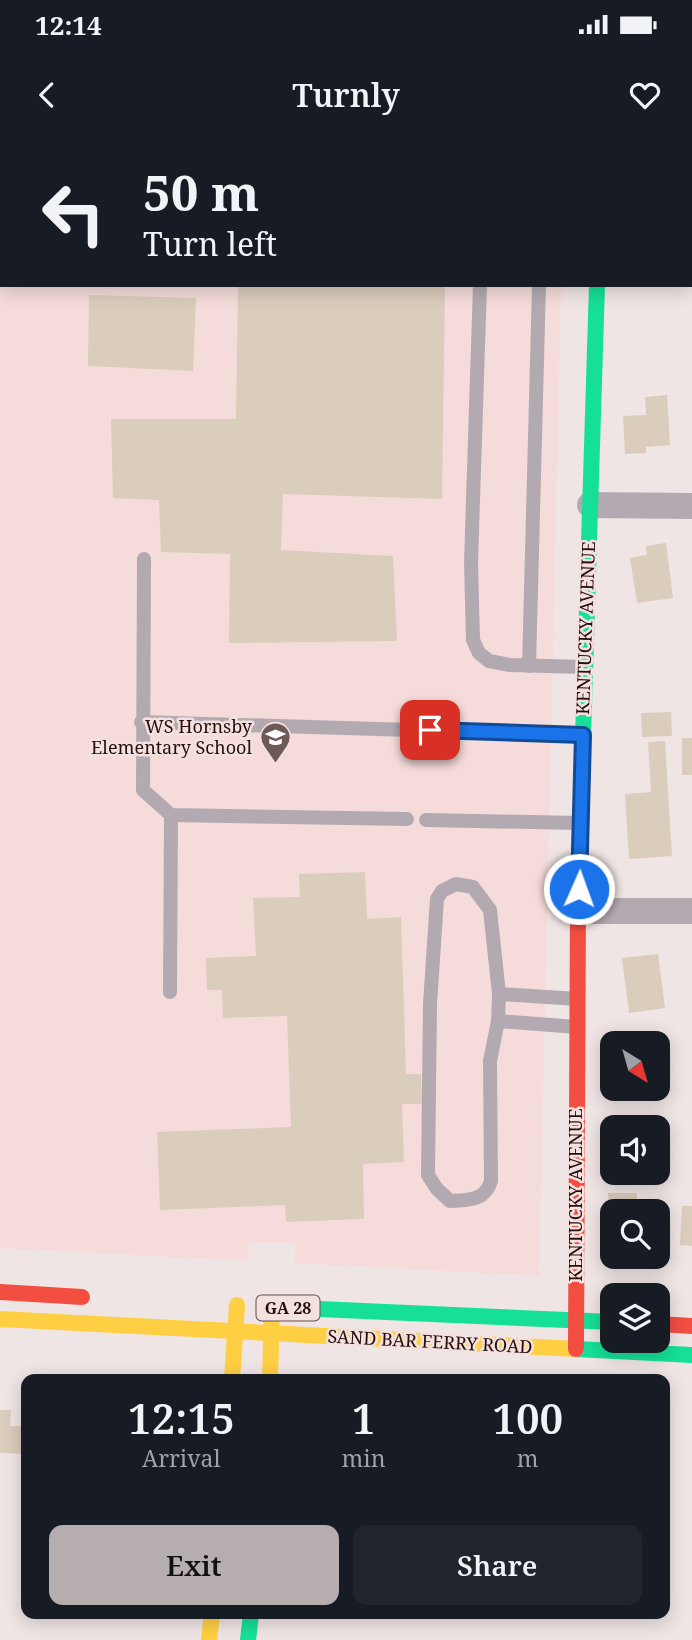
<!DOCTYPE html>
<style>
:root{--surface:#171b24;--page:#20242c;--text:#f1f3f6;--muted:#9ea1a6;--accent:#b6adaf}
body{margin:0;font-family:"Noto Serif",serif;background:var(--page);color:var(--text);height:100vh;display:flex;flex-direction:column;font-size:26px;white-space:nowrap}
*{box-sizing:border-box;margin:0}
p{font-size:23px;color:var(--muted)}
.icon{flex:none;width:38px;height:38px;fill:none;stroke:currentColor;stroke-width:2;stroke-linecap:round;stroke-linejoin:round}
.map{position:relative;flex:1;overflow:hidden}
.details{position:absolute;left:21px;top:1234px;width:649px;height:245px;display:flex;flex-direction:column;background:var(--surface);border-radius:14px;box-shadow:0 4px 18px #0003}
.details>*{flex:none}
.banner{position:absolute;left:0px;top:0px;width:693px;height:147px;box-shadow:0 4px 18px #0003;background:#171b24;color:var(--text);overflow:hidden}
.needle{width:46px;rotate:143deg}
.fabs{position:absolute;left:600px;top:891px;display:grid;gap:14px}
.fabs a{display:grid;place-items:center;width:70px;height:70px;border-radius:14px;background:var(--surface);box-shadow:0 4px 18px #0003;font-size:35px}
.pin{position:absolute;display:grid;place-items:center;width:60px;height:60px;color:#fff;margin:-30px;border-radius:14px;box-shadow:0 4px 10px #0006}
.me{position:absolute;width:77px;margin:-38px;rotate:2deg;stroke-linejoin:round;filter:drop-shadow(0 0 5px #0008)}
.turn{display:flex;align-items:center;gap:24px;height:147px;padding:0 28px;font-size:32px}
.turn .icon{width:91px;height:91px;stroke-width:2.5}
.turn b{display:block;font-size:49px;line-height:60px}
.eta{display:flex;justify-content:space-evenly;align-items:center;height:119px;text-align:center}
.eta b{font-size:42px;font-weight:600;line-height:49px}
.cta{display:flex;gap:14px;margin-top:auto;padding:14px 28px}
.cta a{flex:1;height:80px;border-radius:14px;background:var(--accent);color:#111;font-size:28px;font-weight:600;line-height:80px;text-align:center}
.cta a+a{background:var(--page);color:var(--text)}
.status{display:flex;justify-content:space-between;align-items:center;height:49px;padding:0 35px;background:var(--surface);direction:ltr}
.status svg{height:19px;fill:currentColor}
header{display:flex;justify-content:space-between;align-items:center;height:91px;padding:0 28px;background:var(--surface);font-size:32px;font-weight:600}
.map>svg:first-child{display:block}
.built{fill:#f5dcda}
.building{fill:#dbcdbc}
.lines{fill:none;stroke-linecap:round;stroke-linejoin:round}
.lane{stroke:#b3aab1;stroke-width:14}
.street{stroke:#b3aab1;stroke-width:26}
.fast{stroke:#16e098;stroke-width:16}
.slow{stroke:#ffcf43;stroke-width:16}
.jam{stroke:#f24e42;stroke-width:16}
.route-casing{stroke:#114b97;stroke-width:18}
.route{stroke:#1a73e8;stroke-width:12}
.labels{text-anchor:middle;stroke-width:5;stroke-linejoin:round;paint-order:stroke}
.shield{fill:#f3e1e0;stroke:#664c4c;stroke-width:2}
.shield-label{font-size:16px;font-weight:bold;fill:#290c0c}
.street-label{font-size:18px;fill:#290c0c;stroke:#f3e1e0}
.poi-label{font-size:18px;fill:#290c0c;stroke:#f3e1e0;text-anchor:end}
</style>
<div class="status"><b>12:14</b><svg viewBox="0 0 49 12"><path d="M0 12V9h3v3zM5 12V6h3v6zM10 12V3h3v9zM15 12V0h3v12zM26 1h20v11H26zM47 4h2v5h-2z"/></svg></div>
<header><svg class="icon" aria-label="back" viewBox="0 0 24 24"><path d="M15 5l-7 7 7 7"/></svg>Turnly<svg class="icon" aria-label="heart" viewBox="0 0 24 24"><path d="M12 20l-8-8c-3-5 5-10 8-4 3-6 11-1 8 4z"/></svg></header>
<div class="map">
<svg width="692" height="1500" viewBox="0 0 692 1500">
<rect width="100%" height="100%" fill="#efe5e4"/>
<!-- built -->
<path class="built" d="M0 0H565L2 2V145H561L539 1136 295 1123V1103H249L248 1121 0 1108Z"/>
<!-- building -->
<g class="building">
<path d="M238 145H445L442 359 283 354 281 410 393 416 397 501 229 503 230 414 161 412 159 360 113 358 111 279H236Z"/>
<path d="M89 155 196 158 193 231 88 226Z"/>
<path d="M667 255 670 305 646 307V313L625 314 623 276 646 275 645 257Z"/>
<path d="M666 403 673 458 637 463 630 418 647 415 646 406Z"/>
<path d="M671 572 672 596 642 597 641 573Z"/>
<rect x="682" y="598" width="10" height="37"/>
<path d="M665 601 672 716 629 719 625 654 651 652 648 602Z"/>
<path d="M365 732 367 779 401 777 406 934H421L422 964H402L404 1022 363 1024 364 1079 286 1082 285 1065 160 1070 157 992 291 987 287 876 223 878 222 850H207L206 818 256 816 253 758 300 757 299 734Z"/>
<path d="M658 814 665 868 629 873 622 818Z"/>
<path d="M608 1053H637V1062L654 1061V1071H612V1101L609 1102Z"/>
<path d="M682 1066H692V1106L680 1105Z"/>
<path d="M0 1270H11L10 1286H26V1314L0 1313Z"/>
</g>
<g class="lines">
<!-- lane -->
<g class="lane">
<path d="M501 2 502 0"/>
<path d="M542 2V0"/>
<path d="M480 145 471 422 473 500 479 513 489 521 510 525 585 527"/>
<path d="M144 419 143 650 171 675 407 679"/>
<path d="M529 526 539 145"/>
<path d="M141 582 410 590"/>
<path d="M430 590 582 595"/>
<path d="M426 680 578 683"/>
<path d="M456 744 473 747 490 770 499 854 498 881 490 921 491 1041C485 1061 468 1060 450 1061L437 1049 428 1035 430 864 437 759 442 751Z"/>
<path d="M170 852 171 675"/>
<path d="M499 854 578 859"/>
<path d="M498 881 577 887"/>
</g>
<!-- street -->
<g class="street">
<path d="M600 2V0"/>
<path d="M691 33H692"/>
<path d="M590 365 692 366"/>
<path d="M578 771H692"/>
</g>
<!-- fast -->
<g class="fast">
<path d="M578 759 597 145"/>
<path d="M296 1168 612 1182"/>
<path d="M576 1209 692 1215"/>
<path d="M248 1500 251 1474"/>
</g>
<!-- slow -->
<g class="slow">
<path d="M0 1179 576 1209"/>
<path d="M232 1239 237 1165"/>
<path d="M270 1239 272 1167"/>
<path d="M209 1500 212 1474"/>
</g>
<!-- jam -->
<g class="jam">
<path d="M0 1152 82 1157"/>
<path d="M658 1184 692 1186"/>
<path d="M576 1209 578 759"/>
</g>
</g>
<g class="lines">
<defs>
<path id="route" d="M430 590 583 595 579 749"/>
</defs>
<!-- route casing -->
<use href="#route" class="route-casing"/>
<!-- route -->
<use href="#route" class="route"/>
</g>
<!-- icons -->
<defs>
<symbol id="school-pin" viewBox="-11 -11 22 30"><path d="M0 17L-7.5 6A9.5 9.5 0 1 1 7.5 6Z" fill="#6e5858" stroke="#f3e1e0"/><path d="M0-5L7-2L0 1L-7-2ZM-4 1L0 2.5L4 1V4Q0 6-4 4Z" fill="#fff"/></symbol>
</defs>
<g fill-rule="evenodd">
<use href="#school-pin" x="258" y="580" width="35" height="47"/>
</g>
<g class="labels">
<!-- shield labels -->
<rect class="shield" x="256.5" y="1155.5" width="63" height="25" rx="5"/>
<g class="shield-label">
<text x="288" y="1174">GA 28</text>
</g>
<!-- street labels -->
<g class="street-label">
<text transform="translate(586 488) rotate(-88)" y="6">KENTUCKY AVENUE</text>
<text transform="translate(576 1055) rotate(-90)" y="6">KENTUCKY AVENUE</text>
<text transform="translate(430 1202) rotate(3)" y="6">SAND BAR FERRY ROAD</text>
</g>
<!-- poi labels -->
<g class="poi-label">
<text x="252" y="593">WS Hornsby<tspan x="252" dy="21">Elementary School</tspan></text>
</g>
</g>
</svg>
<div class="fabs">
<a><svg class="needle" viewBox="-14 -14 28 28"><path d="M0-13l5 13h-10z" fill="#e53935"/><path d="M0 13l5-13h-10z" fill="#9ea1a6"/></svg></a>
<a><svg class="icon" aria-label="sound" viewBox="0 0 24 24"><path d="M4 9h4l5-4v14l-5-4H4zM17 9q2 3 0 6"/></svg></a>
<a><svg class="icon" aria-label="search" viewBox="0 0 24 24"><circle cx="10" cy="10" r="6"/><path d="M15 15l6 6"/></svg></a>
<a><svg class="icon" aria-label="layers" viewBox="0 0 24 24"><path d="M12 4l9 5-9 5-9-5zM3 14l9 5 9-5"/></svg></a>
</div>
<div class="pin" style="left:430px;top:590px;background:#d93025"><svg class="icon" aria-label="arrive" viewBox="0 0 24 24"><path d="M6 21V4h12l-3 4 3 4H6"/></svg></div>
<svg class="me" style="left:579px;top:749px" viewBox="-20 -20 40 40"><circle r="17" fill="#1a73e8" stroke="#fff" stroke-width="3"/><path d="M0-11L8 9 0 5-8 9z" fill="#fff"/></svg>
<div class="banner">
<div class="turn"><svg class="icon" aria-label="left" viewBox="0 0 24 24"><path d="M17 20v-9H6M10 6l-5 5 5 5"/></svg><div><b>50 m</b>Turn left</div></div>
</div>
<section class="details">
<div class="eta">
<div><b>12:15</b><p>Arrival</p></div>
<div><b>1</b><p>min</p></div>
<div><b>100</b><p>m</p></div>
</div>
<div class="cta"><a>Exit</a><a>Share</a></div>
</section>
</div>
